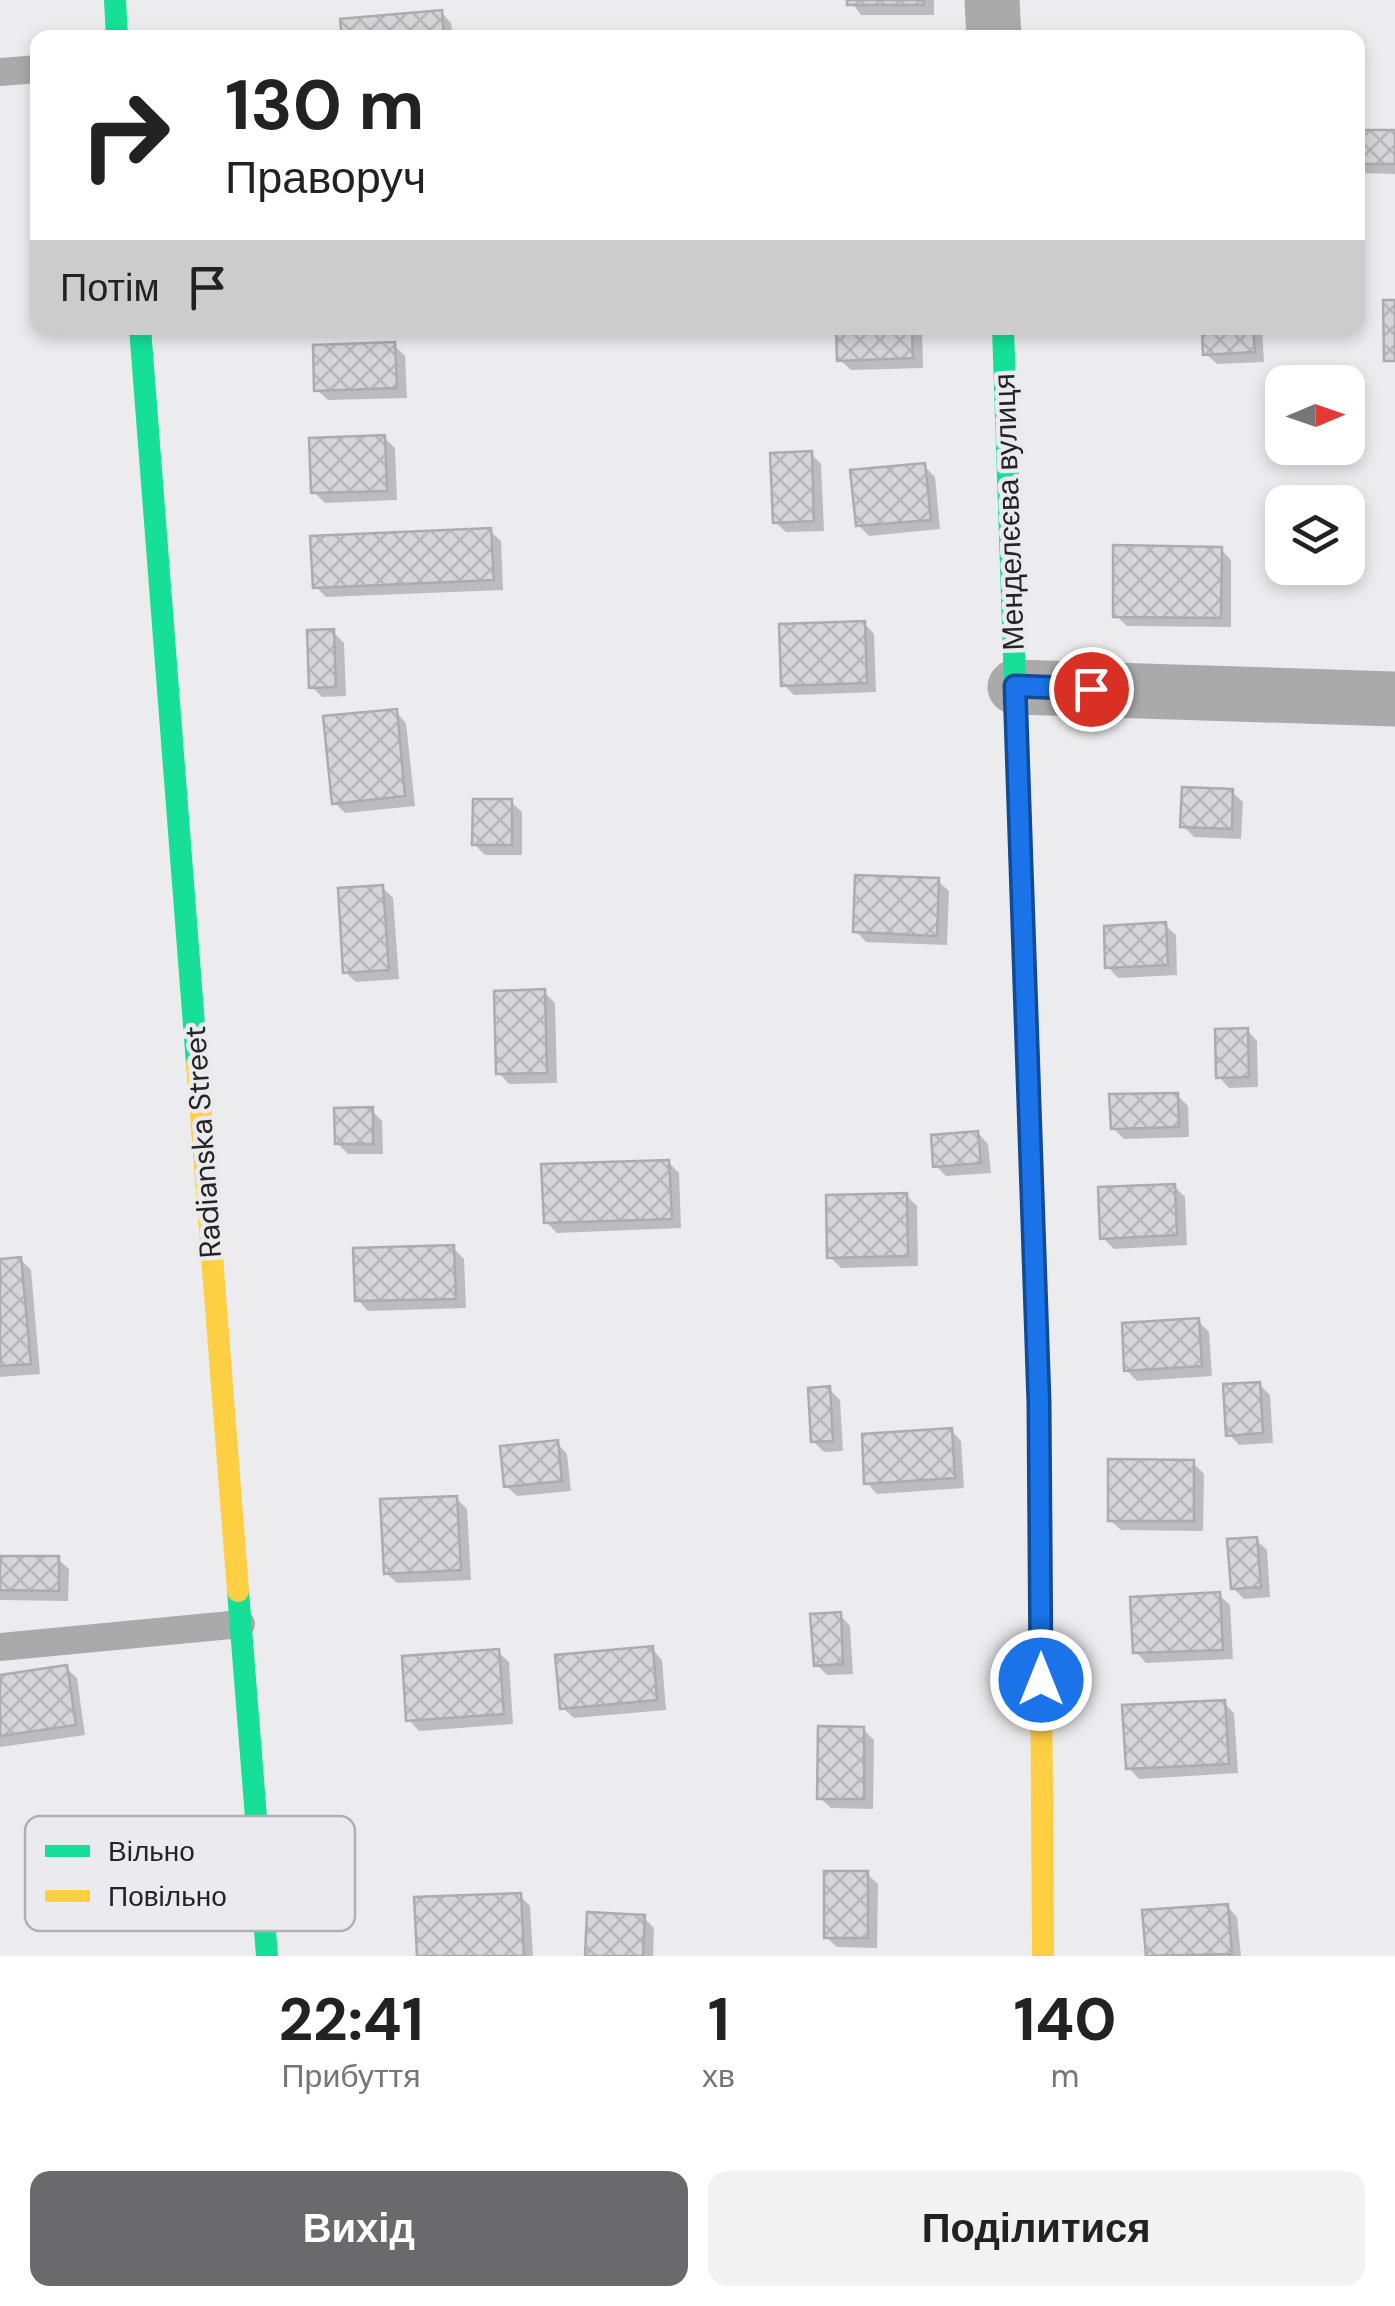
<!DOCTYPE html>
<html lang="uk">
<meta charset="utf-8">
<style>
:root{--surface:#fff;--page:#f2f2f2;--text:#222;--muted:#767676;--accent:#6a6a6c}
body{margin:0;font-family:"DM Sans",sans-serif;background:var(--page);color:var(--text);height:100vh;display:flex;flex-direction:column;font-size:38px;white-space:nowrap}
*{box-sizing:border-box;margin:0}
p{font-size:32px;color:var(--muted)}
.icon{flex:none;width:55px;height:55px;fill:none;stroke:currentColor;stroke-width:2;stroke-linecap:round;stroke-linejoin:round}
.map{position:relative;height:1956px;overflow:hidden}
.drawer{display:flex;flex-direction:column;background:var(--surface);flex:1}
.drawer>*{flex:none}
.hud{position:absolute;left:30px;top:30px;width:1335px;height:305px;border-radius:20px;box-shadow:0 5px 15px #0003;background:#fff;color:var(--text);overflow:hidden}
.needle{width:65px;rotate:88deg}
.buttons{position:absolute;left:1265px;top:365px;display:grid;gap:20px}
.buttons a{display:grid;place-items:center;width:100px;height:100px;border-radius:20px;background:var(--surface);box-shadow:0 5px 15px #0003;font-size:50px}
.pin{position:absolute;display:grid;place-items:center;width:85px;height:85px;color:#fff;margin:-42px;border:5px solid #fff;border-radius:50%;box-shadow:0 2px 10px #0007}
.me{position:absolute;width:110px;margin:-55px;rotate:0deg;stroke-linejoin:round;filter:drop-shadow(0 0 8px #0008)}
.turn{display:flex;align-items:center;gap:35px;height:210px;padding:0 30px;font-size:45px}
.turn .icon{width:130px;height:130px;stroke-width:2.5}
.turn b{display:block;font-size:70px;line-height:85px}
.then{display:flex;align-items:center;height:95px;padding:0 30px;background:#0003;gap:20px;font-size:38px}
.eta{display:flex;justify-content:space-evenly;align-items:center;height:170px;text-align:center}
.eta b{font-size:60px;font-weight:700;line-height:70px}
.action{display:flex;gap:20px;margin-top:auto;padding:20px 30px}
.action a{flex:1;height:115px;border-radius:20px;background:var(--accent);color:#fff;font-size:40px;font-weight:700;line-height:115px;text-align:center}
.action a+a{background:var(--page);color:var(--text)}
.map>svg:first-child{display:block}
.shadow{fill:#0003}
.building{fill:url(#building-cross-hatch);stroke:#acacae;stroke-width:2.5}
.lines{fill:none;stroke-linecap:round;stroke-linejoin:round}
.lane{stroke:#aaa;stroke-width:28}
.street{stroke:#aaa;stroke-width:55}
.fast{stroke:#16e098;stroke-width:22}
.slow{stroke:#ffcf43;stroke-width:22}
.route-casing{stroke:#114b97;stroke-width:25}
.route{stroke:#1a73e8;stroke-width:18}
.labels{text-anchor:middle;stroke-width:9;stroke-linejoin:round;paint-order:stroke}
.street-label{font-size:30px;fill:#242426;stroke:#ebebef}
.key{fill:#ebebef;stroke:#afafb3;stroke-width:2.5}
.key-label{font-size:28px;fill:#242426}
</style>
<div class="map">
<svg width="1395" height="1956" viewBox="0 0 1395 1956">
<defs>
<pattern id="building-cross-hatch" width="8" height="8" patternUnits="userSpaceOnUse" patternTransform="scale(2.5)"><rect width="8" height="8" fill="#d5d5d7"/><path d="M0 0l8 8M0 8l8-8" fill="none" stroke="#b7b7b8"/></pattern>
</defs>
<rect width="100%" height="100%" fill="#ececee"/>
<!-- shadow -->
<g class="shadow">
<path d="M850 0H934V15H861Z"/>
<path d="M441 12 451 23 453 38H345Z"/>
<path d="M1358 132H1395V174L1358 173Z"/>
<path d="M839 328H922L923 368 851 370 840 360Z"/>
<path d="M1205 328H1262L1264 362 1217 364 1206 354Z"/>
<path d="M394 345 405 356 407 398 328 400 317 390Z"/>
<path d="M384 438 395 448 397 500 325 503 314 492Z"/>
<path d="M811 454 821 464 824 531 786 532 775 522Z"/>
<path d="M924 466 935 477 940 529 869 536 858 525Z"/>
<path d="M490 531 501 541 503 590 326 597 316 587Z"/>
<path d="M1221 549 1231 560V627L1127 626 1116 616Z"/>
<path d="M864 623 874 634 876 692 794 695 784 685Z"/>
<path d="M333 632 344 643 346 696 322 697 312 687Z"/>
<path d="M396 712 406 723 415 806 345 813 335 803Z"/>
<path d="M1232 792 1243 802 1241 839 1194 837 1183 826Z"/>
<path d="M511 802 522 812V855H485L474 844Z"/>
<path d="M938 881 949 891 947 945 866 942 856 931Z"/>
<path d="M382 887 393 898 399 979 356 982 345 972Z"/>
<path d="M1165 925 1176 935 1177 975 1118 978 1108 967Z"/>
<path d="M544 992 555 1003 557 1083 509 1084 499 1073Z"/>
<path d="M1247 1030 1257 1041 1258 1087 1229 1088 1219 1077Z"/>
<path d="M1177 1095 1188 1106 1189 1137 1124 1139 1113 1128Z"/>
<path d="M371 1110 382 1121 383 1154H348L337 1143Z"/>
<path d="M978 1133 988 1144 991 1173 946 1176 936 1166Z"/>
<path d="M668 1162 679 1173 681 1228 557 1233 546 1222Z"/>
<path d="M1174 1186 1185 1197 1187 1245 1114 1249 1103 1238Z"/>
<path d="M906 1195 917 1206 918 1266 841 1268 830 1257Z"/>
<path d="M453 1248 464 1259 466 1308 368 1311 358 1300Z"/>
<path d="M21 1260 31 1270 40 1374 0 1377V1261Z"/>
<path d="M1198 1321 1209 1332 1212 1376 1137 1381 1126 1370Z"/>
<path d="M1259 1384 1270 1395 1273 1443 1239 1445 1229 1434Z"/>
<path d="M829 1389 840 1400 843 1451 824 1452 813 1441Z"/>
<path d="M951 1430 961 1441 964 1488 877 1494 867 1483Z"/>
<path d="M557 1443 567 1454 571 1491 517 1496 506 1486Z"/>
<path d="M1193 1463 1204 1474 1203 1531 1121 1530 1110 1520Z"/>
<path d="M456 1498 467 1509 471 1580 397 1583 386 1573Z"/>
<path d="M1256 1540 1267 1550 1270 1597 1244 1599 1233 1588Z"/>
<path d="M0 1558 58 1559 69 1569 68 1601 0 1600Z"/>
<path d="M1219 1595 1230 1605 1233 1659 1146 1663 1136 1652Z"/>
<path d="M840 1615 850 1626 853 1674 827 1675 816 1664Z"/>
<path d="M652 1649 662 1660 666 1710 574 1718 563 1708Z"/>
<path d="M498 1652 509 1662 513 1724 419 1731 409 1720Z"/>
<path d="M66 1668 77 1678 85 1735 0 1747V1678Z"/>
<path d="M1224 1703 1234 1713 1238 1773 1139 1779 1129 1768Z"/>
<path d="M863 1729 874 1740 873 1809 831 1808 820 1798Z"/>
<path d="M867 1874 878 1884 877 1948 837 1947 826 1937Z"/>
<path d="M520 1896 530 1906 533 1956H419Z"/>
<path d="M1227 1906 1237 1917 1241 1956H1148L1145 1912Z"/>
<path d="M643 1917 654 1928 653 1956H588Z"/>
</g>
<!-- building -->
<g class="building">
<rect x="847" y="0" width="77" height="5"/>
<path d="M442 10 444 38H342L340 19Z"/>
<rect x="1358" y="130" width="37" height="34"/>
<path d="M1383 300H1395V361H1384Z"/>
<path d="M836 328H912L913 358 837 361Z"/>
<path d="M1202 328H1253L1255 352 1203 355Z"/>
<path d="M395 342 397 388 314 391 313 345Z"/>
<path d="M385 435 387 491 311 493 309 438Z"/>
<path d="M812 451 814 521 773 523 770 453Z"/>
<path d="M925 463 931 520 856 526 850 470Z"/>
<path d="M491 528 494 580 313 588 310 536Z"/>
<path d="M1113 545 1222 547 1221 618 1113 617Z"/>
<path d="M865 621 867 683 781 686 779 624Z"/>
<path d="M334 629 336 687 309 688 307 630Z"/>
<path d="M397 709 405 796 332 804 323 716Z"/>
<path d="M1182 787 1233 789 1232 829 1180 827Z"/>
<path d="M473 799H512V845H472Z"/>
<path d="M855 875 939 878 937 936 853 932Z"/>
<path d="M383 885 389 970 343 973 338 888Z"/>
<path d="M1166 922 1168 965 1105 968 1104 926Z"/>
<path d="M545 989 547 1073 496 1074 494 991Z"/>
<path d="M1248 1028 1249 1077 1216 1078 1215 1029Z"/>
<path d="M1178 1093 1179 1127 1111 1129 1109 1094Z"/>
<path d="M373 1107V1144H335L334 1108Z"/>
<path d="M978 1131 981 1163 933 1167 931 1135Z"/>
<path d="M669 1160 672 1219 544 1223 541 1164Z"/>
<path d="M1175 1184 1177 1235 1100 1239 1098 1187Z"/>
<path d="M907 1193 908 1256 827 1258 826 1195Z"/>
<path d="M454 1245 456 1299 355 1301 353 1248Z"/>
<path d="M21 1257 31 1364 0 1366V1259Z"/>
<path d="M1199 1318 1202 1366 1124 1371 1122 1323Z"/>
<path d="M1260 1382 1263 1433 1226 1436 1223 1384Z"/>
<path d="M830 1386 833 1441 811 1442 808 1388Z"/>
<path d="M952 1428 955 1478 864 1484 862 1434Z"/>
<path d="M558 1440 562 1481 504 1487 500 1446Z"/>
<path d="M1108 1459 1194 1460V1521H1108Z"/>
<path d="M457 1496 461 1570 384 1574 380 1499Z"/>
<path d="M1257 1537 1261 1587 1231 1589 1227 1539Z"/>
<path d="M0 1556H59V1591L0 1590Z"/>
<path d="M1220 1592 1223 1650 1133 1653 1130 1597Z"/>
<path d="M841 1612 843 1664 814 1666 810 1614Z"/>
<path d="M653 1646 657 1700 560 1709 555 1655Z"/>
<path d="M499 1649 504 1714 406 1721 402 1656Z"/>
<path d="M67 1665 76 1725 0 1736V1675Z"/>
<path d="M1225 1700 1229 1764 1126 1769 1122 1705Z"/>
<path d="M818 1726 864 1727V1799H817Z"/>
<rect x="824" y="1871" width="44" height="67"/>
<path d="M521 1893 524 1956H417L414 1897Z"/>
<path d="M1228 1904 1232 1954 1146 1956 1142 1910Z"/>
<path d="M587 1912 645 1915 643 1956H585Z"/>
</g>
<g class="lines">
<!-- lane -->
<g class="lane">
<path d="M0 72 38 69"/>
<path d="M0 1647 241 1624"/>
</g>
<!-- street -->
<g class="street">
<path d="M992 0 994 38"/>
<path d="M1015 687 1395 699"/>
</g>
<!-- fast -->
<g class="fast">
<path d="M115 0 117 38"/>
<path d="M140 328 197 1064"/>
<path d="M1003 328 1039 1403 1041 1652"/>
<path d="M238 1591 267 1956"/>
</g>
<!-- slow -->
<g class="slow">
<path d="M197 1064 238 1591"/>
<path d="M1041 1652 1043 1956"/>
</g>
</g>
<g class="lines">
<defs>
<path id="route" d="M1041 1680 1039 1403 1015 686 1091 689"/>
</defs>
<!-- route casing -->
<use href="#route" class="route-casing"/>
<!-- route -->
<use href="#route" class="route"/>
</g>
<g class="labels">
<!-- street labels -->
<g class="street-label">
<text transform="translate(1009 512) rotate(-92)" y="10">Менделєєва вулиця</text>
<text transform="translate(203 1142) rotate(-94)" y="10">Radianska Street</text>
</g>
</g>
<!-- legend -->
<rect x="25" y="1816" width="330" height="115" rx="15" class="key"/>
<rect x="45" y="1845" width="45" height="12" fill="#16e098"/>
<rect x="45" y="1890" width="45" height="12" fill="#ffcf43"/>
<g class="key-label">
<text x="108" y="1861">Вільно</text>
<text x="108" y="1906">Повільно</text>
</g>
</svg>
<div class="buttons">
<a><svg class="needle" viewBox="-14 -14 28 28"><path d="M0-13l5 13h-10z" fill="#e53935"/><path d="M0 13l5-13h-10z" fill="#767676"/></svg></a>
<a><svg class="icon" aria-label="layers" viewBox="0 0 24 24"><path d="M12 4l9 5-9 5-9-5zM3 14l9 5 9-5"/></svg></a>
</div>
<div class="pin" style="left:1091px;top:689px;background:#d93025"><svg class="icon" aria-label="arrive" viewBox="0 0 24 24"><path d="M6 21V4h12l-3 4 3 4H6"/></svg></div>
<svg class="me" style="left:1041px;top:1680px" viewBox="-20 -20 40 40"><circle r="17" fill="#1a73e8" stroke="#fff" stroke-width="3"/><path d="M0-11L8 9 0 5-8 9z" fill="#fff"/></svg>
<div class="hud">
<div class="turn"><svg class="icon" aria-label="right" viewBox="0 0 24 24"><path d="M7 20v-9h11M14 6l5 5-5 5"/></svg><div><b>130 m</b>Праворуч</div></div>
<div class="then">Потім<svg class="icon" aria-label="arrive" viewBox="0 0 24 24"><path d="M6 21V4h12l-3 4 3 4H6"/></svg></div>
</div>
</div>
<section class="drawer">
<div class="eta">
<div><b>22:41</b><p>Прибуття</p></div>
<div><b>1</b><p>хв</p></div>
<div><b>140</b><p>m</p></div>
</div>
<div class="action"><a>Вихід</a><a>Поділитися</a></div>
</section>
